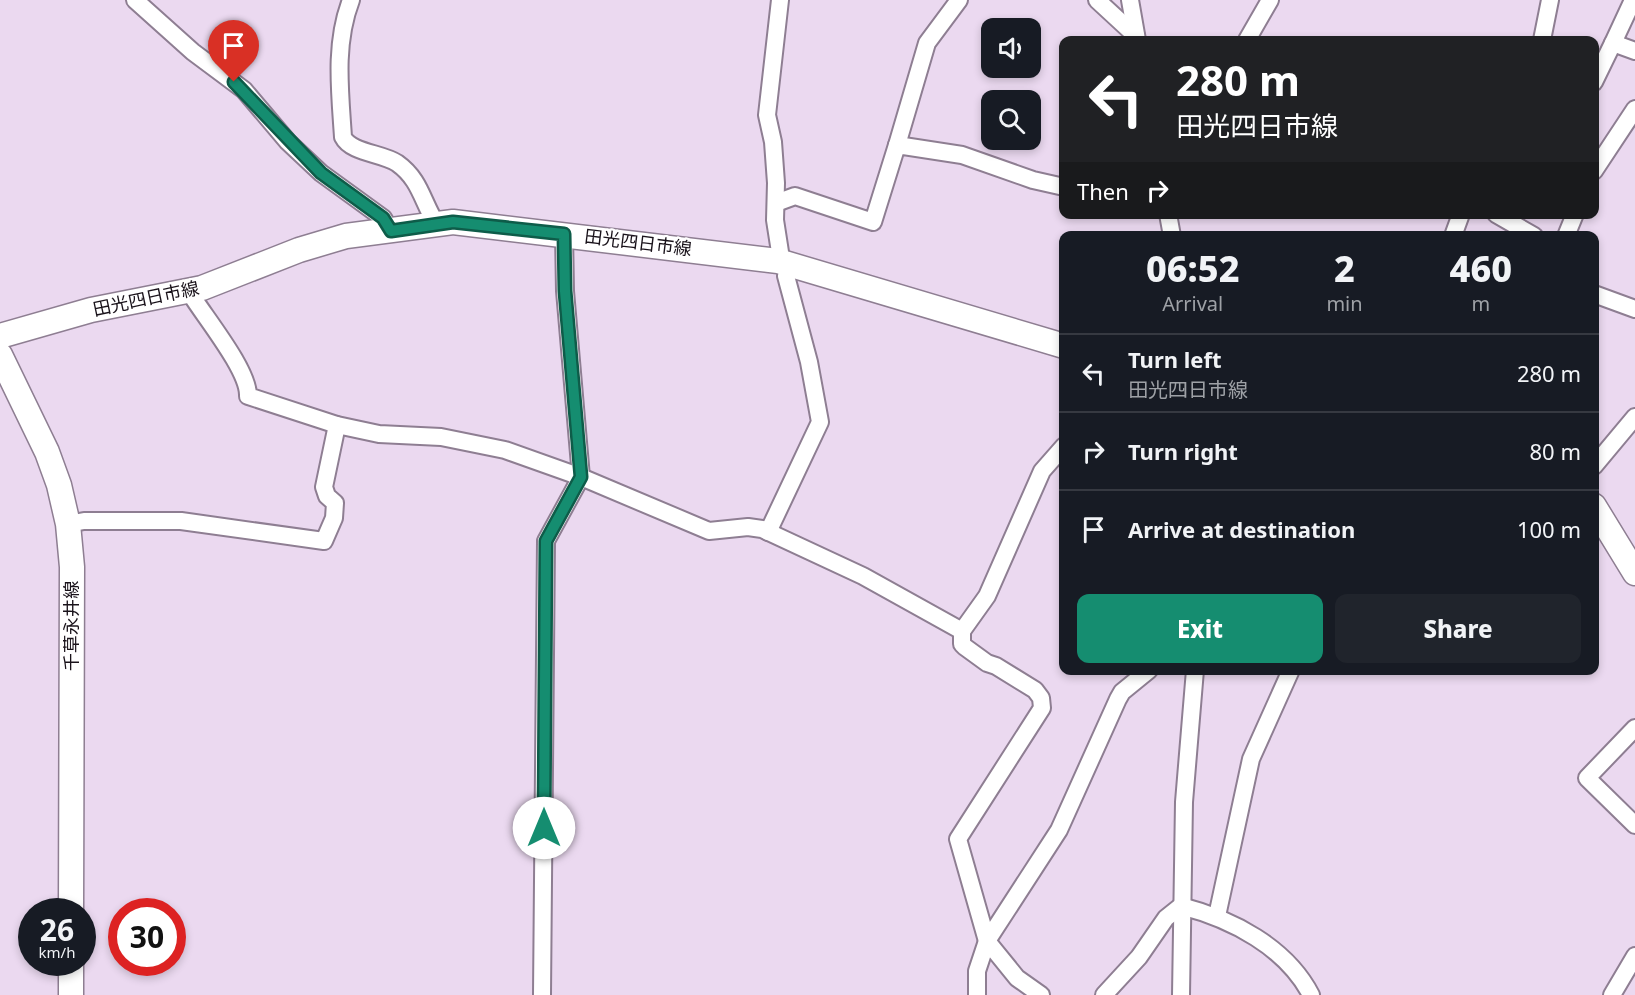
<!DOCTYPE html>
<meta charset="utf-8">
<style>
:root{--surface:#171b24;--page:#20242c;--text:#f1f3f6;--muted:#9ea1a6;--line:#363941;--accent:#158d70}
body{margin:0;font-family:"Noto Sans","Noto Sans JP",sans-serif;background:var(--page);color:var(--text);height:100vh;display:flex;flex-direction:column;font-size:22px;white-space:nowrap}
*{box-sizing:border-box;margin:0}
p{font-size:20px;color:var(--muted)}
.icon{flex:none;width:33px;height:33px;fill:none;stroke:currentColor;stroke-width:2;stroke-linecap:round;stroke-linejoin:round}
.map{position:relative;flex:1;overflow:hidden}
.details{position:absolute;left:1059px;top:231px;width:540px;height:444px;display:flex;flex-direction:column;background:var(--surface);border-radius:12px;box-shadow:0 3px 9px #0003}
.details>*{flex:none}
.hud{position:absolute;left:1059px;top:36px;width:540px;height:183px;border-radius:12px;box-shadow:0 3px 9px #0003;background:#202124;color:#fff;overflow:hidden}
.controls{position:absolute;left:981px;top:18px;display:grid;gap:12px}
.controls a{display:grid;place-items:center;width:60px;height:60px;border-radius:12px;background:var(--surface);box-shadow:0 3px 9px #0003;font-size:30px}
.speed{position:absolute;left:18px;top:898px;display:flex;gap:12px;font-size:30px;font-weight:700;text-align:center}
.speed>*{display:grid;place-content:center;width:78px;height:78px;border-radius:50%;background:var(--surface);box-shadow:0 3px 9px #0003;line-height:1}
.speed small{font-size:15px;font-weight:400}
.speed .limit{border:9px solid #d22;background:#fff;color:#111}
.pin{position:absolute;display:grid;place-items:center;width:51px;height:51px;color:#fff;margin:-62px -26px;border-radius:50% 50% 50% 0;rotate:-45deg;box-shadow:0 0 6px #0007}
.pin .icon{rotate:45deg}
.me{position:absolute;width:66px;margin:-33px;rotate:0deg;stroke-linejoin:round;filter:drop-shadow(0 0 4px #0008)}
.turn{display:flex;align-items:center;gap:21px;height:126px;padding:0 18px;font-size:27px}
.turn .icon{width:78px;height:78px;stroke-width:2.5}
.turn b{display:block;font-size:42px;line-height:51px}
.then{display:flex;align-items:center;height:57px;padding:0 18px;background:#0003;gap:12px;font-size:22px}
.eta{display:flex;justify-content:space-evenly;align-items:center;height:102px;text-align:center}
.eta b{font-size:36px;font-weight:800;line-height:42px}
.button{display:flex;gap:12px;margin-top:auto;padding:12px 18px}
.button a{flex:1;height:69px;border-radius:12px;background:var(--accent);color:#fff;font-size:24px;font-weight:800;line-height:69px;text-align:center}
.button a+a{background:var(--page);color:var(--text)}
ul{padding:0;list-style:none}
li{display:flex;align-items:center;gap:18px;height:78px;padding:0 18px;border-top:2px solid var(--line)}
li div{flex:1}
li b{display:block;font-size:22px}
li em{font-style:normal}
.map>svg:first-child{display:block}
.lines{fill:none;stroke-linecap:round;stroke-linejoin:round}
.street-casing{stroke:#8e7e92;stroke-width:20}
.secondary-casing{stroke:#8e7e92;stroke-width:27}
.street{stroke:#fff;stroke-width:16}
.secondary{stroke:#fff;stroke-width:24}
.route-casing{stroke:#0e5c49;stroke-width:15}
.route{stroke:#158d70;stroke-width:10}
.labels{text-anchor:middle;stroke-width:4.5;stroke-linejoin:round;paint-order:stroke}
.street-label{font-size:18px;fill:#19121a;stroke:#fff}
</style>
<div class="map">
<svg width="1635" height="995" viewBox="0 0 1635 995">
<rect width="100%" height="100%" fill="#ebd9f0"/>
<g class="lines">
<defs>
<g id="street">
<path d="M135 0 193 52 244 90 288 142 321 173 383 218 391 231"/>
<path d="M351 0C334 44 340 91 343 137 351 153 382 153 397 163 421 180 422 202 437 225"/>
<path d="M1097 0 1136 36"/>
<path d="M1130 0 1137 40"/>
<path d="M1633 0 1613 43 1635 51"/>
<path d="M1247 40 1270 0"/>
<path d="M1542 40 1550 0"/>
<path d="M1594 82 1613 43"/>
<path d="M897 145 927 43 959 0"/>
<path d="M1594 171 1635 109"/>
<path d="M776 203 795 196 873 222 897 145 962 155 1033 180 1064 187"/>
<path d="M1168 214 1172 236"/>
<path d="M1496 214 1534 236"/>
<path d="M1453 236 1461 214"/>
<path d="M1566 236 1575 214"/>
<path d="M778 261 780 252 775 220 776 183 773 142 767 115 780 0"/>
<path d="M188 290C203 315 249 370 248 396L337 425 379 434 441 437 505 450 581 477 709 531 748 527 762 529 863 576 962 631"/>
<path d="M1594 294 1635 309"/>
<path d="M1594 466 1635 417"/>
<path d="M68 524 84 521H181L324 541 334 518 335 503 327 496 324 487 337 425"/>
<path d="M768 532 820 422 809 362 786 276 789 265"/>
<path d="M1635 728 1587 778 1635 825"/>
<path d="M1217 916 1251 759 1291 670"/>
<path d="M542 995 546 541 581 477 565 291 564 233"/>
<path d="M977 995V971L987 941 1059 830 1118 699 1122 692 1149 670"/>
<path d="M1041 995 1017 978 987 941 958 839 1042 708 1041 698 1035 690 996 666 987 663 965 647 962 644V631L987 596 1042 471 1064 446"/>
<path d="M1104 995 1139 957 1166 918 1181 906C1232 919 1286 947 1311 995"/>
<path d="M1181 995 1184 802 1195 670"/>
<path d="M1612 995 1635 956"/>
</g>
<g id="secondary">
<path d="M0 336 91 310 202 288 299 250 346 236 453 222 778 261 1064 346"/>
<path d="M0 355 47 452 59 485 68 524 72 567 71 912"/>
<path d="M1594 506 1635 573"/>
<path d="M71 995V963"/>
</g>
</defs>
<!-- street casing -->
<use href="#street" class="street-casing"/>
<!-- secondary casing -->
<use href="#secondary" class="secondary-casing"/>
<!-- street -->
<use href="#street" class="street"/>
<!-- secondary -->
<use href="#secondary" class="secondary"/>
</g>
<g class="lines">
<defs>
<path id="route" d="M234 82 321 173 383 218 391 231 453 222 564 234 565 291 581 477 546 541 544 828"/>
</defs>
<!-- route casing -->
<use href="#route" class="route-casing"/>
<!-- route -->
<use href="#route" class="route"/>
</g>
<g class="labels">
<!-- street labels -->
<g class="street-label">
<text transform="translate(638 243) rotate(7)" y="6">田光四日市線</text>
<text transform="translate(146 299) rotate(-12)" y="6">田光四日市線</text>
<text transform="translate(72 626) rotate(-90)" y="6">千草永井線</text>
</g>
</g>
</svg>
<div class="controls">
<a><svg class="icon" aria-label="sound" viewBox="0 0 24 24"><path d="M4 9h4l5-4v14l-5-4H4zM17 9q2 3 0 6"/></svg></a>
<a><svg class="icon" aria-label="search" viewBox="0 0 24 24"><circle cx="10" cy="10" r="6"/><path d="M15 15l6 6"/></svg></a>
</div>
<div class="speed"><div>26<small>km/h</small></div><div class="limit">30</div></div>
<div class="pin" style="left:234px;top:82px;background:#d93025"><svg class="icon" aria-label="arrive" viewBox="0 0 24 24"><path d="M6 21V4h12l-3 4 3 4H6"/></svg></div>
<svg class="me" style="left:544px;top:828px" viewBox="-20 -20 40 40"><circle r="19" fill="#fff"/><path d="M0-13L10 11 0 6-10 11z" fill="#158d70"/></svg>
<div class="hud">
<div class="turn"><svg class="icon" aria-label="left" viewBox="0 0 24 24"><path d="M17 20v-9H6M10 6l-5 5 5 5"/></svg><div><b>280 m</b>田光四日市線</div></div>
<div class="then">Then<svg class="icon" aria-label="right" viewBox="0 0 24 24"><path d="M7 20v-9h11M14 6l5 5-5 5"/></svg></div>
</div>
<section class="details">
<div class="eta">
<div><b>06:52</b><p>Arrival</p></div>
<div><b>2</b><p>min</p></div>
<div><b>460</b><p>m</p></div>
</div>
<ul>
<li><svg class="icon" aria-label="left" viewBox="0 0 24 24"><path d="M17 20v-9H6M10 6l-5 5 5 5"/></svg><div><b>Turn left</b><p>田光四日市線</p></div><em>280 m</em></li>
<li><svg class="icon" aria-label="right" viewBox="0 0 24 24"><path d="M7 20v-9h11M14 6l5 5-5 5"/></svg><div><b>Turn right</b></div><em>80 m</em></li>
<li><svg class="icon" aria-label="arrive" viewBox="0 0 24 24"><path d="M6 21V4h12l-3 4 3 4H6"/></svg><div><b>Arrive at destination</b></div><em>100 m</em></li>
</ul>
<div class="button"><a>Exit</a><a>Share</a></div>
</section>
</div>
